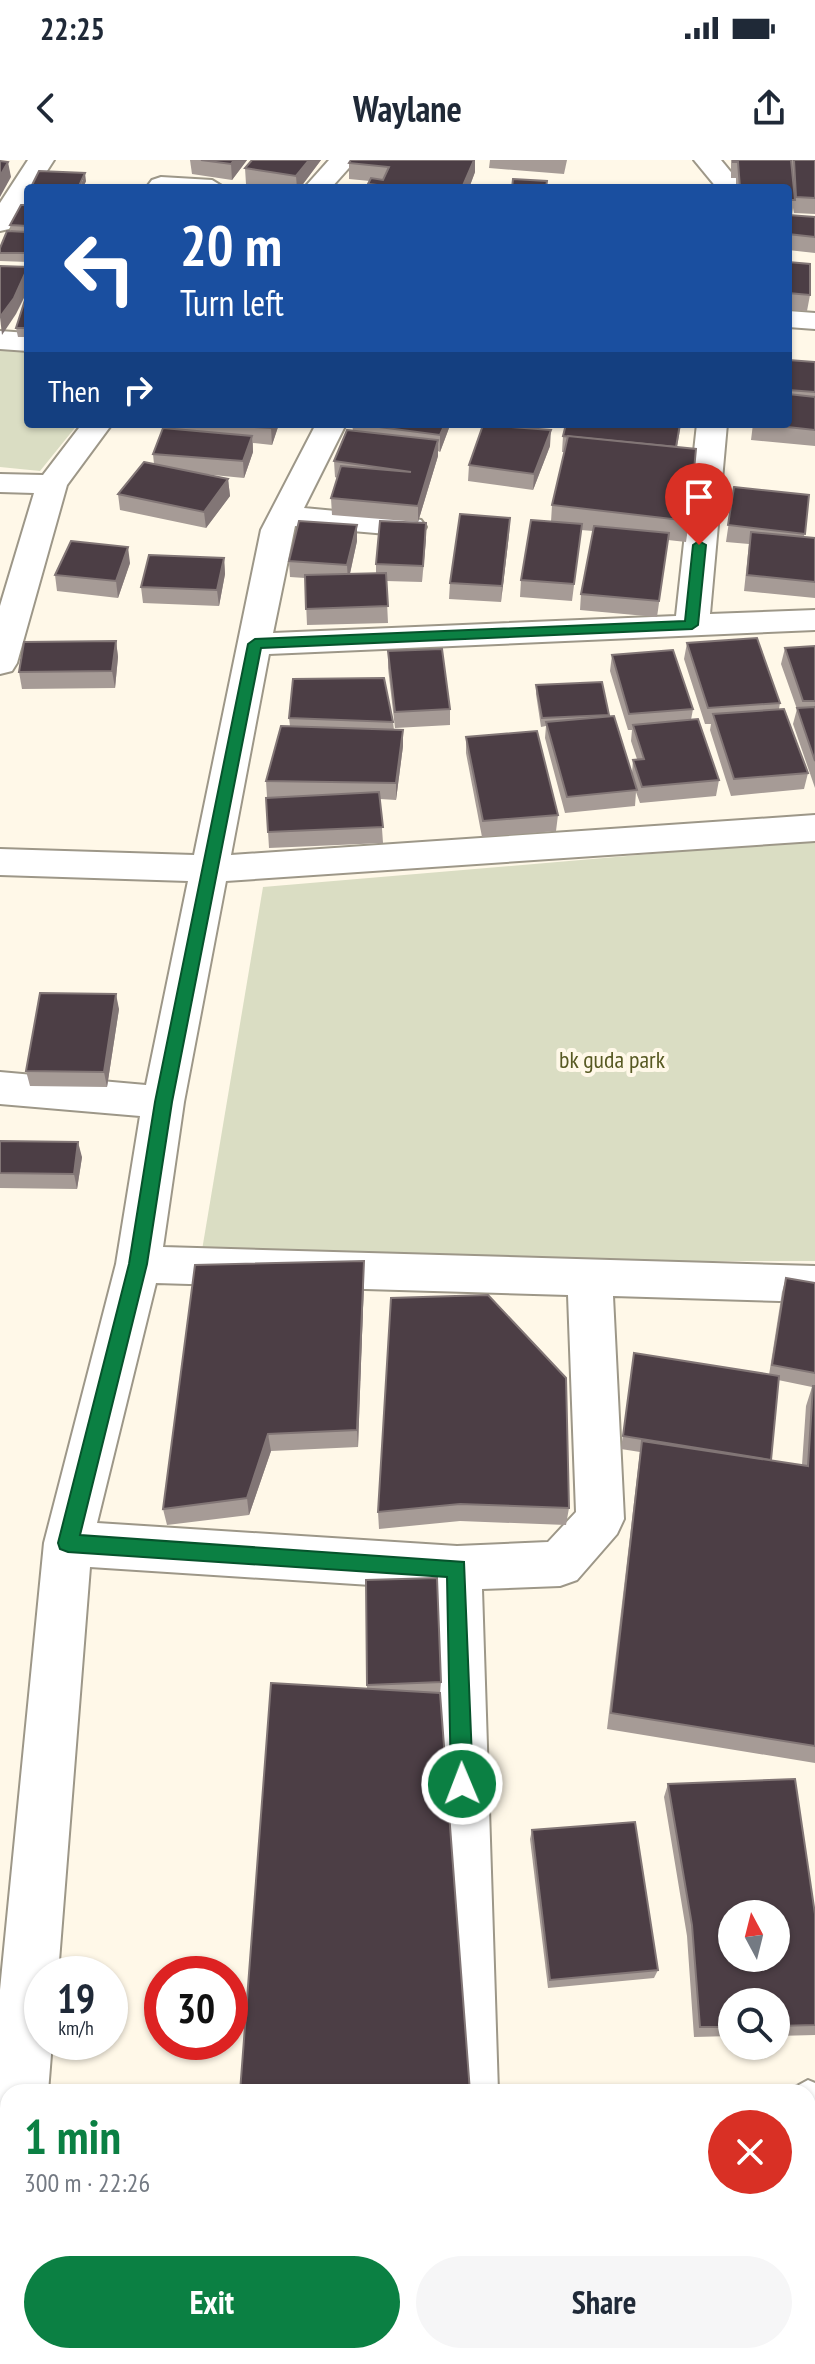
<!DOCTYPE html>
<meta charset="utf-8">
<style>
:root{--surface:#fff;--page:#f6f6f7;--text:#1f2937;--muted:#747a83;--accent:#0b8043}
body{margin:0;font-family:"PT Sans Narrow",sans-serif;background:var(--page);color:var(--text);height:100vh;display:flex;flex-direction:column;font-size:30px;white-space:nowrap}
*{box-sizing:border-box;margin:0}
p{font-size:26px;color:var(--muted)}
.icon{flex:none;width:44px;height:44px;fill:none;stroke:currentColor;stroke-width:2;stroke-linecap:round;stroke-linejoin:round}
.map{position:relative;flex:1;overflow:hidden}
.side{position:absolute;left:0px;top:1924px;width:816px;height:280px;display:flex;flex-direction:column;background:var(--surface);border-radius:24px 24px 0 0;box-shadow:0 2px 6px #0004}
.side>*{flex:none}
.top-card{position:absolute;left:24px;top:24px;width:768px;height:244px;border-radius:8px;box-shadow:0 2px 6px #0004;background:#1a4fa0;color:#fff;overflow:hidden}
.needle{width:52px;rotate:353deg}
.buttons{position:absolute;left:718px;top:1740px;display:grid;gap:16px}
.buttons a{display:grid;place-items:center;width:72px;height:72px;border-radius:50%;background:var(--surface);box-shadow:0 2px 6px #0004;font-size:40px}
.speed{position:absolute;left:24px;top:1796px;display:flex;gap:16px;font-size:40px;font-weight:700;text-align:center}
.speed>*{display:grid;place-content:center;width:104px;height:104px;border-radius:50%;background:var(--surface);box-shadow:0 2px 6px #0004;line-height:1}
.speed small{font-size:20px;font-weight:400}
.speed .limit{border:12px solid #d22;background:#fff;color:#111}
.pin{position:absolute;display:grid;place-items:center;width:68px;height:68px;color:#fff;margin:-82px -34px;border-radius:50% 50% 50% 0;rotate:-45deg;box-shadow:0 0 8px #0007}
.pin .icon{rotate:45deg}
.me{position:absolute;width:88px;margin:-44px;rotate:359deg;stroke-linejoin:round;filter:drop-shadow(0 0 6px #0008)}
.turn{display:flex;align-items:center;gap:28px;height:168px;padding:0 24px;font-size:36px}
.turn .icon{width:104px;height:104px;stroke-width:2.5}
.turn b{display:block;font-size:56px;line-height:68px}
.then{display:flex;align-items:center;height:76px;padding:0 24px;background:#0003;gap:16px;font-size:30px}
.round{display:grid;place-items:center;flex:none;width:84px;height:84px;border-radius:42px;background:var(--page)}
.head{display:flex;align-items:center;justify-content:space-between;height:136px;padding:0 24px}
h1{font-size:48px;font-weight:600;line-height:60px;color:var(--accent)}
.button{display:flex;gap:16px;margin-top:auto;padding:16px 24px}
.button a{flex:1;height:92px;border-radius:48px;background:var(--accent);color:#fff;font-size:32px;font-weight:600;line-height:92px;text-align:center}
.button a+a{background:var(--page);color:var(--text)}
.status{display:flex;justify-content:space-between;align-items:center;height:56px;padding:0 40px;background:var(--surface);direction:ltr}
.status svg{height:22px;fill:currentColor}
header{display:flex;justify-content:space-between;align-items:center;height:104px;padding:0 24px;background:var(--surface);font-size:36px;font-weight:600}
.map>svg:first-child{display:block}
.green{fill:#daddc3}
.lines{fill:none;stroke-linecap:round;stroke-linejoin:round}
.minor-casing{stroke:#9d9788;stroke-width:4}
.minor{fill:#fff;fill-rule:evenodd}
.wall{fill:#a69b96;fill-rule:evenodd}
.shaded-wall{fill:#827676}
.building{fill:#4c3e45;stroke:#827676;stroke-width:2;fill-rule:evenodd}
.route{fill:#0b8043;stroke:#07532c;stroke-width:2}
.labels{text-anchor:middle;stroke-width:8;stroke-linejoin:round;paint-order:stroke}
.park-label{font-size:24px;fill:#575922;stroke:#fff8e8}
</style>
<div class="status"><b>22:25</b><svg viewBox="0 0 49 12"><path d="M0 12V9h3v3zM5 12V6h3v6zM10 12V3h3v9zM15 12V0h3v12zM26 1h20v11H26zM47 4h2v5h-2z"/></svg></div>
<header><svg class="icon" aria-label="back" viewBox="0 0 24 24"><path d="M15 5l-7 7 7 7"/></svg>Waylane<svg class="icon" aria-label="share" viewBox="0 0 24 24"><path d="M12 15V3M7 8l5-5 5 5M5 13v7h14v-7"/></svg></header>
<div class="map">
<svg width="815" height="2204" viewBox="0 0 815 2204">
<rect width="100%" height="100%" fill="#fff8e8"/>
<!-- green -->
<g class="green">
<path d="M0 189 28 190V264H78L40 311 0 307Z"/>
<path d="M815 680V1101L200 1102 263 727Z"/>
</g>
<g class="lines">
<defs>
<g id="minor">
<path d="M28 0H54L36 28H28V40L9 69 0 71V43Z"/>
<path d="M329 0H356L331 28H304Z"/>
<path d="M694 0H721L744 28H717Z"/>
<path d="M161 17 212 20 225 28H146L152 20Z"/>
<path d="M788 151 815 153V169L788 167Z"/>
<path d="M0 171 28 173V191L0 189Z"/>
<path d="M82 264H112L67 325 17 503 12 511 0 514V446L34 333 0 332V314L43 315Z"/>
<path d="M316 264H346L304 348 410 358 421 360 426 367 421 374 410 376 295 366 273 473 676 456 697 264H727L710 454 815 450V470L269 494 231 695 815 655V681L226 721 184 942 163 1087 815 1106V1142L613 1136 624 1359 617 1374 577 1420 560 1426 482 1429 498 1932H440L433 1429 90 1407 58 1814H42V1882H52L48 1932H8V1998H0V1830L44 1383 116 1104 140 956 0 944V912L146 925 188 721 0 715V689L194 695 261 370ZM156 1123 568 1135 576 1352 548 1382 457 1386 97 1363Z"/>
<path d="M808 1920 815 1923V1987L808 1990V1932H786Z"/>
<path d="M8 1999V2118L0 2121V2003Z"/>
<path d="M808 2166 815 2169V2204H775V2196H808Z"/>
<path d="M157 2196H219L218 2204H156Z"/>
<rect x="432" y="2196" width="62" height="8"/>
</g>
</defs>
<!-- minor casing -->
<use href="#minor" class="minor-casing"/>
<!-- minor -->
<use href="#minor" class="minor"/>
</g>
<!-- wall -->
<g class="wall">
<path d="M190 0H247L232 20 192 14Z"/>
<path d="M252 0H321L300 28H253L268 27 246 24 245 8Z"/>
<path d="M351 0H475V12L469 28H368L370 21 349 19V3Z"/>
<path d="M490 0H567L564 14 489 8Z"/>
<path d="M731 0H791V6L792 0H815V54L794 53 793 48 792 56 815 57V93L788 90V28H736V18H731Z"/>
<path d="M86 21 83 28H33L32 25Z"/>
<path d="M28 45V102L0 101V88L11 71 10 65Z"/>
<path d="M788 102 810 135 807 151 788 150Z"/>
<path d="M28 140V177H18L16 168Z"/>
<path d="M788 200 815 202V286L751 280 753 264H788Z"/>
<path d="M162 264H279L272 285 253 283V292L244 318 203 314 228 319 230 336 206 368 120 350 118 334 154 304 153 294 163 269Z"/>
<path d="M352 264H449V268L440 292 438 291V296L418 362 332 355 331 338 337 318 335 317 334 301 353 271Z"/>
<path d="M566 264H681L677 287 689 361 686 382 668 380 657 457 580 450 581 434 593 371 581 370 572 441 520 437 521 420 551 362 552 345 565 292H562L563 276Z"/>
<path d="M550 286 533 330 468 321 469 305Z"/>
<path d="M734 327 809 335 804 377 815 378V438L744 431 749 384 726 382Z"/>
<path d="M510 358 501 442 449 439 450 423Z"/>
<path d="M426 363 422 422 386 421 388 463 307 465 305 418 290 417 289 401 357 365V381L350 414 376 413V404Z"/>
<path d="M224 398 225 414 219 446 143 443 141 427Z"/>
<path d="M130 403 118 438 57 431 55 415Z"/>
<path d="M116 481 118 497 115 528 22 529 19 512Z"/>
<path d="M687 483 780 543 779 549 808 613 804 629 731 636 710 570 711 564H705L684 499Z"/>
<path d="M815 486V628L793 564 797 549 781 504 785 488Z"/>
<path d="M388 492 450 549V565L395 568 388 508Z"/>
<path d="M612 495 693 549 691 560 719 620 716 636 640 643 636 632 635 646 565 653 545 578 546 566 541 567 536 534V525L609 555 632 613 633 600 637 599 631 581 632 570H628L610 511Z"/>
<path d="M289 558 393 562 394 570 403 586 396 640 380 639 383 683 269 688 266 638 277 637H267L266 621 290 566Z"/>
<path d="M466 577 558 655 556 671 482 677 466 593Z"/>
<path d="M119 849 107 927 30 926 26 911Z"/>
<path d="M0 981 82 997 77 1029 0 1028Z"/>
<path d="M786 1118 815 1123V1603L607 1569 640 1292 621 1289 634 1193 769 1215 782 1132ZM778 1220 812 1227 806 1246 802 1305 771 1301Z"/>
<path d="M364 1120 358 1287 271 1291 249 1355 167 1365 163 1349Z"/>
<path d="M391 1138 569 1348 566 1365 460 1361 379 1369 378 1352Z"/>
<path d="M366 1420 441 1522 440 1534 367 1529Z"/>
<path d="M668 1624 815 1754V1875L776 1876V1842H732V1876L694 1877 687 1776 664 1637Z"/>
<path d="M532 1670 658 1810 654 1818 548 1828 530 1679Z"/>
<path d="M624 2196H755L749 2199 624 2198Z"/>
</g>
<!-- shaded-wall -->
<g class="shaded-wall">
<path d="M234 0H247L232 20 231 4Z"/>
<path d="M309 0H321L300 28H297L296 16Z"/>
<path d="M474 0H475V12L469 28H462Z"/>
<path d="M8 2 11 17 0 37V16Z"/>
<path d="M85 13 86 21 83 28H80Z"/>
<path d="M28 108V130L16 154 2 175 0 157Z"/>
<path d="M273 264H279L272 285 271 268Z"/>
<path d="M445 264H449V268L440 292V275Z"/>
<path d="M551 270 550 286 533 330 534 314Z"/>
<path d="M252 276 253 292 244 318 243 301Z"/>
<path d="M438 280V296L418 362V346Z"/>
<path d="M228 319 230 336 206 368 204 352Z"/>
<path d="M510 358 509 374 501 442 502 426Z"/>
<path d="M426 363V379L422 422 423 406Z"/>
<path d="M357 365V381L348 422 347 405Z"/>
<path d="M128 387 130 403 118 438 116 421Z"/>
<path d="M224 398 225 414 219 446 217 430Z"/>
<path d="M116 481 118 497 115 528 112 511Z"/>
<path d="M403 570V586L396 640V623Z"/>
<path d="M116 834 119 849 107 927 104 912Z"/>
<path d="M78 982 82 997 77 1029 74 1014Z"/>
<path d="M364 1101V1120L358 1287 357 1270Z"/>
<path d="M268 1274 271 1291 249 1355 247 1338Z"/>
<path d="M150 2196H156L155 2204H150Z"/>
</g>
<!-- building -->
<g class="building">
<path d="M201 0H234L231 4Z"/>
<path d="M252 0H309L296 16 245 8Z"/>
<path d="M351 0H474L462 28H404L368 24 371 18 383 20 389 7 349 3Z"/>
<path d="M733 0H791L795 40H788V28H740L738 2H733Z"/>
<path d="M794 0H815V38L796 37Z"/>
<path d="M0 1 8 2 0 16Z"/>
<path d="M39 11 85 13 79 26 32 25Z"/>
<path d="M513 19 547 21 546 28H512Z"/>
<path d="M21 45H28V66L10 65Z"/>
<path d="M788 55 815 57V77L788 74Z"/>
<path d="M7 71 28 72V93H0V88Z"/>
<path d="M788 102 810 104V135L788 133Z"/>
<path d="M0 106 28 107 14 138 0 157Z"/>
<path d="M25 140H28V168H16Z"/>
<path d="M788 200 815 202V232L788 230Z"/>
<path d="M788 234 815 237V270L760 264H788Z"/>
<path d="M208 264H273L271 268Z"/>
<path d="M356 264H445L440 275Z"/>
<path d="M566 264H680L676 287 563 276Z"/>
<path d="M483 265 551 270 534 314 469 305Z"/>
<path d="M163 268 252 276 243 301 153 294Z"/>
<path d="M347 270 438 280 418 346 331 338 341 306 411 312 334 301Z"/>
<path d="M568 276 696 289 689 361 552 345Z"/>
<path d="M144 302 228 319 204 352 118 334Z"/>
<path d="M734 327 809 335 805 374 728 365Z"/>
<path d="M460 354 510 358 502 426 450 423Z"/>
<path d="M531 360 582 364 574 424 521 420Z"/>
<path d="M299 361 357 365 347 405 289 401Z"/>
<path d="M380 361 426 363 423 406 376 404Z"/>
<path d="M594 366 669 373 659 441 581 434Z"/>
<path d="M751 372 815 378V422L747 415Z"/>
<path d="M71 381 128 387 116 421 55 415Z"/>
<path d="M149 395 224 398 217 430 141 427Z"/>
<path d="M386 413 388 446 306 449 305 415Z"/>
<path d="M757 478 780 543 708 548 687 483Z"/>
<path d="M116 481 112 511 19 512 24 482Z"/>
<path d="M815 486V541H803L785 488Z"/>
<path d="M442 489 450 549 395 552 388 491Z"/>
<path d="M673 490 693 549 629 554 612 495Z"/>
<path d="M384 518 393 562 289 558 293 519Z"/>
<path d="M602 522 609 555 542 558 536 525Z"/>
<path d="M815 547V601L797 548Z"/>
<path d="M784 549 808 613 734 619 713 554Z"/>
<path d="M614 556 637 630 567 637 546 562Z"/>
<path d="M698 559 719 620 642 627 633 600 644 599 633 565Z"/>
<path d="M281 566 403 570 396 623 266 621Z"/>
<path d="M537 571 558 655 483 661 466 577Z"/>
<path d="M379 632 383 667 268 672 266 638Z"/>
<path d="M40 833 116 834 104 912 26 911Z"/>
<path d="M0 981 78 982 74 1014 0 1013Z"/>
<path d="M364 1101 357 1270 268 1274 247 1338 163 1349 195 1105Z"/>
<path d="M786 1118 815 1123V1213L772 1205Z"/>
<path d="M488 1135 566 1218 569 1348 460 1344 378 1352 391 1138Z"/>
<path d="M634 1193 779 1216 771 1300 623 1276Z"/>
<path d="M813 1226H815V1586L611 1553 642 1281 808 1306Z"/>
<path d="M437 1418 441 1522 367 1525 366 1420Z"/>
<path d="M271 1523 440 1533 470 1932H240Z"/>
<path d="M795 1619 815 1754V1865L776 1866V1842H732V1867H700L692 1765 668 1624ZM732 1754H776V1798H732Z"/>
<path d="M635 1662 658 1810 550 1820 532 1670Z"/>
<path d="M11 2196H150V2204H10Z"/>
<path d="M298 2196H434V2204H297Z"/>
</g>
<!-- route -->
<path class="route" d="M699 381 706 385 698 465 692 469 261 488 172 942 147 1104 80 1375 464 1402 473 1624 470 1631 462 1635 454 1631 451 1624 447 1417 68 1392 60 1389 58 1383 129 1104 155 942 248 484 255 479 685 461 693 385Z"/>
<g class="labels">
<!-- park labels -->
<g class="park-label">
<text x="612" y="908">bk guda park</text>
</g>
</g>
</svg>
<div class="buttons">
<a><svg class="needle" viewBox="-14 -14 28 28"><path d="M0-13l5 13h-10z" fill="#e53935"/><path d="M0 13l5-13h-10z" fill="#747a83"/></svg></a>
<a><svg class="icon" aria-label="search" viewBox="0 0 24 24"><circle cx="10" cy="10" r="6"/><path d="M15 15l6 6"/></svg></a>
</div>
<div class="speed"><div>19<small>km/h</small></div><div class="limit">30</div></div>
<div class="pin" style="left:699px;top:385px;background:#d93025"><svg class="icon" aria-label="arrive" viewBox="0 0 24 24"><path d="M6 21V4h12l-3 4 3 4H6"/></svg></div>
<svg class="me" style="left:462px;top:1624px" viewBox="-20 -20 40 40"><circle r="17" fill="#0b8043" stroke="#fff" stroke-width="3"/><path d="M0-11L8 9 0 5-8 9z" fill="#fff"/></svg>
<div class="top-card">
<div class="turn"><svg class="icon" aria-label="left" viewBox="0 0 24 24"><path d="M17 20v-9H6M10 6l-5 5 5 5"/></svg><div><b>20 m</b>Turn left</div></div>
<div class="then">Then<svg class="icon" aria-label="right" viewBox="0 0 24 24"><path d="M7 20v-9h11M14 6l5 5-5 5"/></svg></div>
</div>
<section class="side">
<div class="head"><div><h1>1 min</h1><p>300 m · 22:26</p></div><a class="round" style="background:#d93025;color:#fff"><svg class="icon" aria-label="close" viewBox="0 0 24 24"><path d="M6 6l12 12M18 6L6 18"/></svg></a></div>
<div class="button"><a>Exit</a><a>Share</a></div>
</section>
</div>
